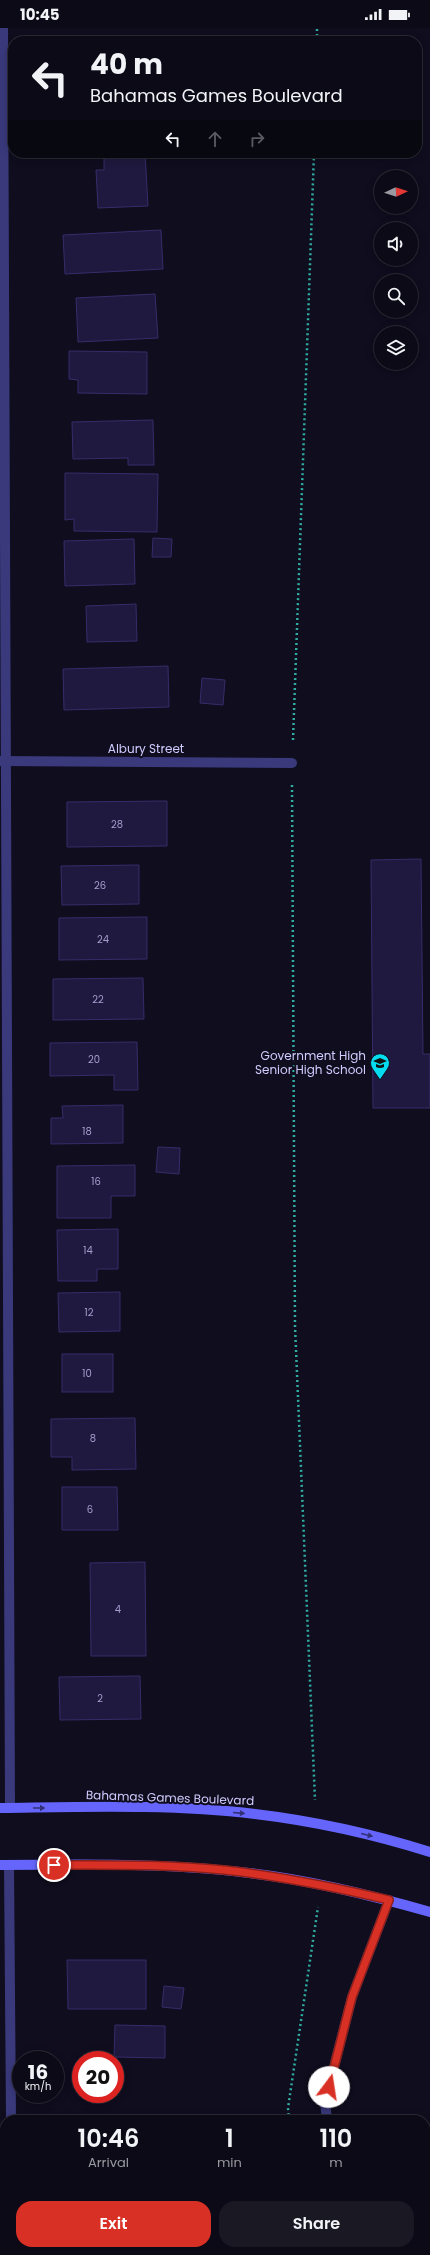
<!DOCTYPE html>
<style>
:root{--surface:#0b0a16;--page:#191823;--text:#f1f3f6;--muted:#9a9aa1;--line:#2b2b35;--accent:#d93025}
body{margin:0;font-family:Poppins,sans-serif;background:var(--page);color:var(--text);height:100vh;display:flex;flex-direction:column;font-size:15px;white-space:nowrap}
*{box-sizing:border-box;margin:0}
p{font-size:13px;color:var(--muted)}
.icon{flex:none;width:22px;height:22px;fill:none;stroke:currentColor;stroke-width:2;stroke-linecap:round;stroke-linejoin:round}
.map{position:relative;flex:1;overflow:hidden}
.side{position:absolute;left:0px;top:2087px;width:430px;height:140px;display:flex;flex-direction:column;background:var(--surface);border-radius:16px 16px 0 0;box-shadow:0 2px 10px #0003,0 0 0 1px var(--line)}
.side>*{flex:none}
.guide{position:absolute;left:8px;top:8px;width:414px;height:122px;border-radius:16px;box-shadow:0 2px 10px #0003,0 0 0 1px var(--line);background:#0b0a16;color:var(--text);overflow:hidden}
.needle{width:26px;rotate:86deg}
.controls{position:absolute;left:374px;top:142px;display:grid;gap:8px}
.controls a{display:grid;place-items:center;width:44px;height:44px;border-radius:50%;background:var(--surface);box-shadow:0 2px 10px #0003,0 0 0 1px var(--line);font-size:20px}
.speed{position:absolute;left:12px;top:2023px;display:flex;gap:8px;font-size:20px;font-weight:700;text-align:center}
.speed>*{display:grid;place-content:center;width:52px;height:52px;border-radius:50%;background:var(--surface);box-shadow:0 2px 10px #0003,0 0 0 1px var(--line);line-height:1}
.speed small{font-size:10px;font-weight:400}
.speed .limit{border:6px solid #d22;background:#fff;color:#111}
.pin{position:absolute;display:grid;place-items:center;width:34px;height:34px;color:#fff;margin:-17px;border:2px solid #fff;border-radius:50%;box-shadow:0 1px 4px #0007}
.me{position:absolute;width:44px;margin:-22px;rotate:14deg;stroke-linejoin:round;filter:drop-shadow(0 0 3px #0008)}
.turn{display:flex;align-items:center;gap:14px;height:84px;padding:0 16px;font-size:18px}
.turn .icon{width:52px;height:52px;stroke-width:2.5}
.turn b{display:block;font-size:28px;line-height:34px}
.lanes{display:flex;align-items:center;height:38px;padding:0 16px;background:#0003;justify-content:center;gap:20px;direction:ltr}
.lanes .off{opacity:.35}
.eta{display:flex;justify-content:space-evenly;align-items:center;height:68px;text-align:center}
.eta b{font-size:24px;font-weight:600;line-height:28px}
.cta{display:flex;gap:8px;margin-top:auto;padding:8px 16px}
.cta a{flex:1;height:46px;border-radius:16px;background:var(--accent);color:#fff;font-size:16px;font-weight:600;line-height:46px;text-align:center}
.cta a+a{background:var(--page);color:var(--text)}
.status{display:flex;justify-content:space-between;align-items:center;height:28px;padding:0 20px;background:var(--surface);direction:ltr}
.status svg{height:11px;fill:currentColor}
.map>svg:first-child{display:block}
.building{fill:#20193f;stroke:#372c6a}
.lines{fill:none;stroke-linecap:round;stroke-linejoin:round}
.path{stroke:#30ada3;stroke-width:2.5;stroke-dasharray:2 3;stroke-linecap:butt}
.lane{stroke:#3a397c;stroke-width:10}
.street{stroke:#3a397c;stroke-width:10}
.secondary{stroke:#6665fb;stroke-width:10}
.oneway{fill:#323076}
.route-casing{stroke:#8d1f18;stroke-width:10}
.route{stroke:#d93025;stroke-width:7}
.labels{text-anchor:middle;stroke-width:4;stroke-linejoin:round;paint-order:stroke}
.number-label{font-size:10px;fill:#a49ece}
.street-label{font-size:12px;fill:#d0cbfe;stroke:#0f0d1e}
.poi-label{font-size:12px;fill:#d0cbfe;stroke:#0f0d1e;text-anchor:end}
</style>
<div class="status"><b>10:45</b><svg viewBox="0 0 49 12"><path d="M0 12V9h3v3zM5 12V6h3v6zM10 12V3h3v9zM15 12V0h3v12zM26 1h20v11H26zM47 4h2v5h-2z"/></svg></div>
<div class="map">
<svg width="430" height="2227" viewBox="0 0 430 2227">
<rect width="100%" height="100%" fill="#0f0d1e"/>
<!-- building -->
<g class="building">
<path d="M104 125H145L148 178 98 180 96 142H104Z"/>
<path d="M161 202 163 241 65 246 63 207Z"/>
<path d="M155 266 158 310 78 314 76 270Z"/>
<path d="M69 323 147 324V366L78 365V352L69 351Z"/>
<path d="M153 392 154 437H128V430L73 431 72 394Z"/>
<path d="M65 445 158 446 157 504 74 503V491L65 492Z"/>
<path d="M153 510 172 511 171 529H152Z"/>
<path d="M134 511 135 556 65 558 64 513Z"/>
<path d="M136 576 137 613 87 614 86 578Z"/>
<path d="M168 638 169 679 64 682 63 641Z"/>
<path d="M202 650 225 652 223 677 200 675Z"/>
<path d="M167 773V818L67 819V774Z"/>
<path d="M421 831 423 1026H430V1080H373L371 832Z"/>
<path d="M139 837V876L62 877 61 838Z"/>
<path d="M147 889V931L59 932V890Z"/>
<path d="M143 950 144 991 53 992V951Z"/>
<path d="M137 1014 138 1062H114V1047L50 1048V1015Z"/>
<path d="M123 1077V1115L51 1116V1090H63L62 1078Z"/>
<path d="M158 1119 180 1120 179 1146 156 1144Z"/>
<path d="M135 1137V1168H111V1190H57V1138Z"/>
<path d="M118 1201V1241H97V1253H58L57 1202Z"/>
<path d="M120 1264V1303L59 1304 58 1265Z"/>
<rect x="62" y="1326" width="51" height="38"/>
<path d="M135 1390 136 1441 72 1442V1429H51V1391Z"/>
<path d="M62 1459H117L118 1502H62Z"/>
<path d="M145 1534 146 1628H91L90 1535Z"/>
<path d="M140 1648 141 1691 60 1692 59 1649Z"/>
<path d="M67 1932H146V1981H68Z"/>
<path d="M164 1958 184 1960 181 1981 162 1979Z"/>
<path d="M115 1997 165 1998V2030L114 2029Z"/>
</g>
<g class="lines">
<!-- path -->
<g class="path">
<path d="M317 13V0"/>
<path d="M293 712 314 125"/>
<path d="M292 757 295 1298 315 1772"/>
<path d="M289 2092 288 2080 318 1879"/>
<path d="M301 2222V2227"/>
</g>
<!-- lane -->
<g class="lane">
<path d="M327 2092 325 2074 352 1969 389 1872"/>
<path d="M341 2222V2227"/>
</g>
<!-- street -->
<g class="street">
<path d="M3 0 10 1780"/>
<path d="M0 733 292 735"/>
<path d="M9 1837 11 2092"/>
<path d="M12 2222V2227"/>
</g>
<!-- secondary -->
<g class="secondary">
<path d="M0 1780C84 1779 171 1776 255 1786 314 1793 373 1806 430 1824"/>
<path d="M0 1837C83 1836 167 1835 249 1845 310 1852 371 1867 430 1884"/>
</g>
</g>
<!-- one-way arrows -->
<defs><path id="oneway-solid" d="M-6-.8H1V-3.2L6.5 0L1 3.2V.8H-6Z"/></defs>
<g class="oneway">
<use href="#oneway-solid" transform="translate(39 1780)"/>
<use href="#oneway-solid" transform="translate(239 1785) rotate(5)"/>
<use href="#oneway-solid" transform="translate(367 1807) rotate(14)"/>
</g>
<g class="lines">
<defs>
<path id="route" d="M54 1837C111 1837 168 1836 224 1842 280 1848 334 1859 389 1872L352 1969 329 2059"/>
</defs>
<!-- route casing -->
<use href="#route" class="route-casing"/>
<!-- route -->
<use href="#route" class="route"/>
</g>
<!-- icons -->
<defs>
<symbol id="school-pin" viewBox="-11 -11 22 30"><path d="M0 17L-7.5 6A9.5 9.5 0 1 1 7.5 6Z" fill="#06dcef" stroke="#0f0d1e"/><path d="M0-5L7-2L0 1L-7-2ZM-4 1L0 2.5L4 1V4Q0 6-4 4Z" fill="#111"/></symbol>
</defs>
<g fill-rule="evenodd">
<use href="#school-pin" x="369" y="1024" width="22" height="30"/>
</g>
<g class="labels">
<!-- number labels -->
<g class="number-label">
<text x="117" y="800">28</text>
<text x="100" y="861">26</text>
<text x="103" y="915">24</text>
<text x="98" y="975">22</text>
<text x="94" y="1035">20</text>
<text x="87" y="1107">18</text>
<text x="96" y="1157">16</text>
<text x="88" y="1226">14</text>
<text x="89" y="1288">12</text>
<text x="87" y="1349">10</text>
<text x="93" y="1414">8</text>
<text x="90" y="1485">6</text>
<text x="118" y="1585">4</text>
<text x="100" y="1674">2</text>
</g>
<!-- street labels -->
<g class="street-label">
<text x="146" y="725">Albury Street</text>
<text transform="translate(170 1770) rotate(2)" y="4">Bahamas Games Boulevard</text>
</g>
<!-- poi labels -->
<g class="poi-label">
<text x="366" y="1032">Government High<tspan x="366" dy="14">Senior High School</tspan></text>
</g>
</g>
</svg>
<div class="controls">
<a><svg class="needle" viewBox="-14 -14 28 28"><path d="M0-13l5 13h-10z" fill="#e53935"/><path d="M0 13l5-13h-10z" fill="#9a9aa1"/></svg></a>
<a><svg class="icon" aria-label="sound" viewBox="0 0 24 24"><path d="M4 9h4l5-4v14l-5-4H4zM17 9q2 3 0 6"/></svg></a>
<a><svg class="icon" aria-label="search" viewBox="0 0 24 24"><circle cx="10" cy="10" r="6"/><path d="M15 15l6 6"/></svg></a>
<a><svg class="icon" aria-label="layers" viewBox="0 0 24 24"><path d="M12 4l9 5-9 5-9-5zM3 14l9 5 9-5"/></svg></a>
</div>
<div class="speed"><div>16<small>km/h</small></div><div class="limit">20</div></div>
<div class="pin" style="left:54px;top:1837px;background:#d93025"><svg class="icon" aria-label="arrive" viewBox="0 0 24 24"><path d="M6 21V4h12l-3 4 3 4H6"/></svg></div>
<svg class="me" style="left:329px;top:2059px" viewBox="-20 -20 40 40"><circle r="19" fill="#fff"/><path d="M0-13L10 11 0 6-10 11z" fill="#d93025"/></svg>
<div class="guide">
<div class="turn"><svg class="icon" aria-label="left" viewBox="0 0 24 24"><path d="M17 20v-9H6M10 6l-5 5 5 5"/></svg><div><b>40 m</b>Bahamas Games Boulevard</div></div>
<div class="lanes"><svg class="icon" aria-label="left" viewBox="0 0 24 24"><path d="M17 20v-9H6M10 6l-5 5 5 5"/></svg><svg class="icon off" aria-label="ahead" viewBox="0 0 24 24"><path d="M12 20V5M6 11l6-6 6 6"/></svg><svg class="icon off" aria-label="right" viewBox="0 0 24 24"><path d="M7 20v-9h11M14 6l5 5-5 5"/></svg></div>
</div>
<section class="side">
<div class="eta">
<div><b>10:46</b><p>Arrival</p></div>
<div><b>1</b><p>min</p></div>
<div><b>110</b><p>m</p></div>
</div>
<div class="cta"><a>Exit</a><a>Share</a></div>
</section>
</div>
